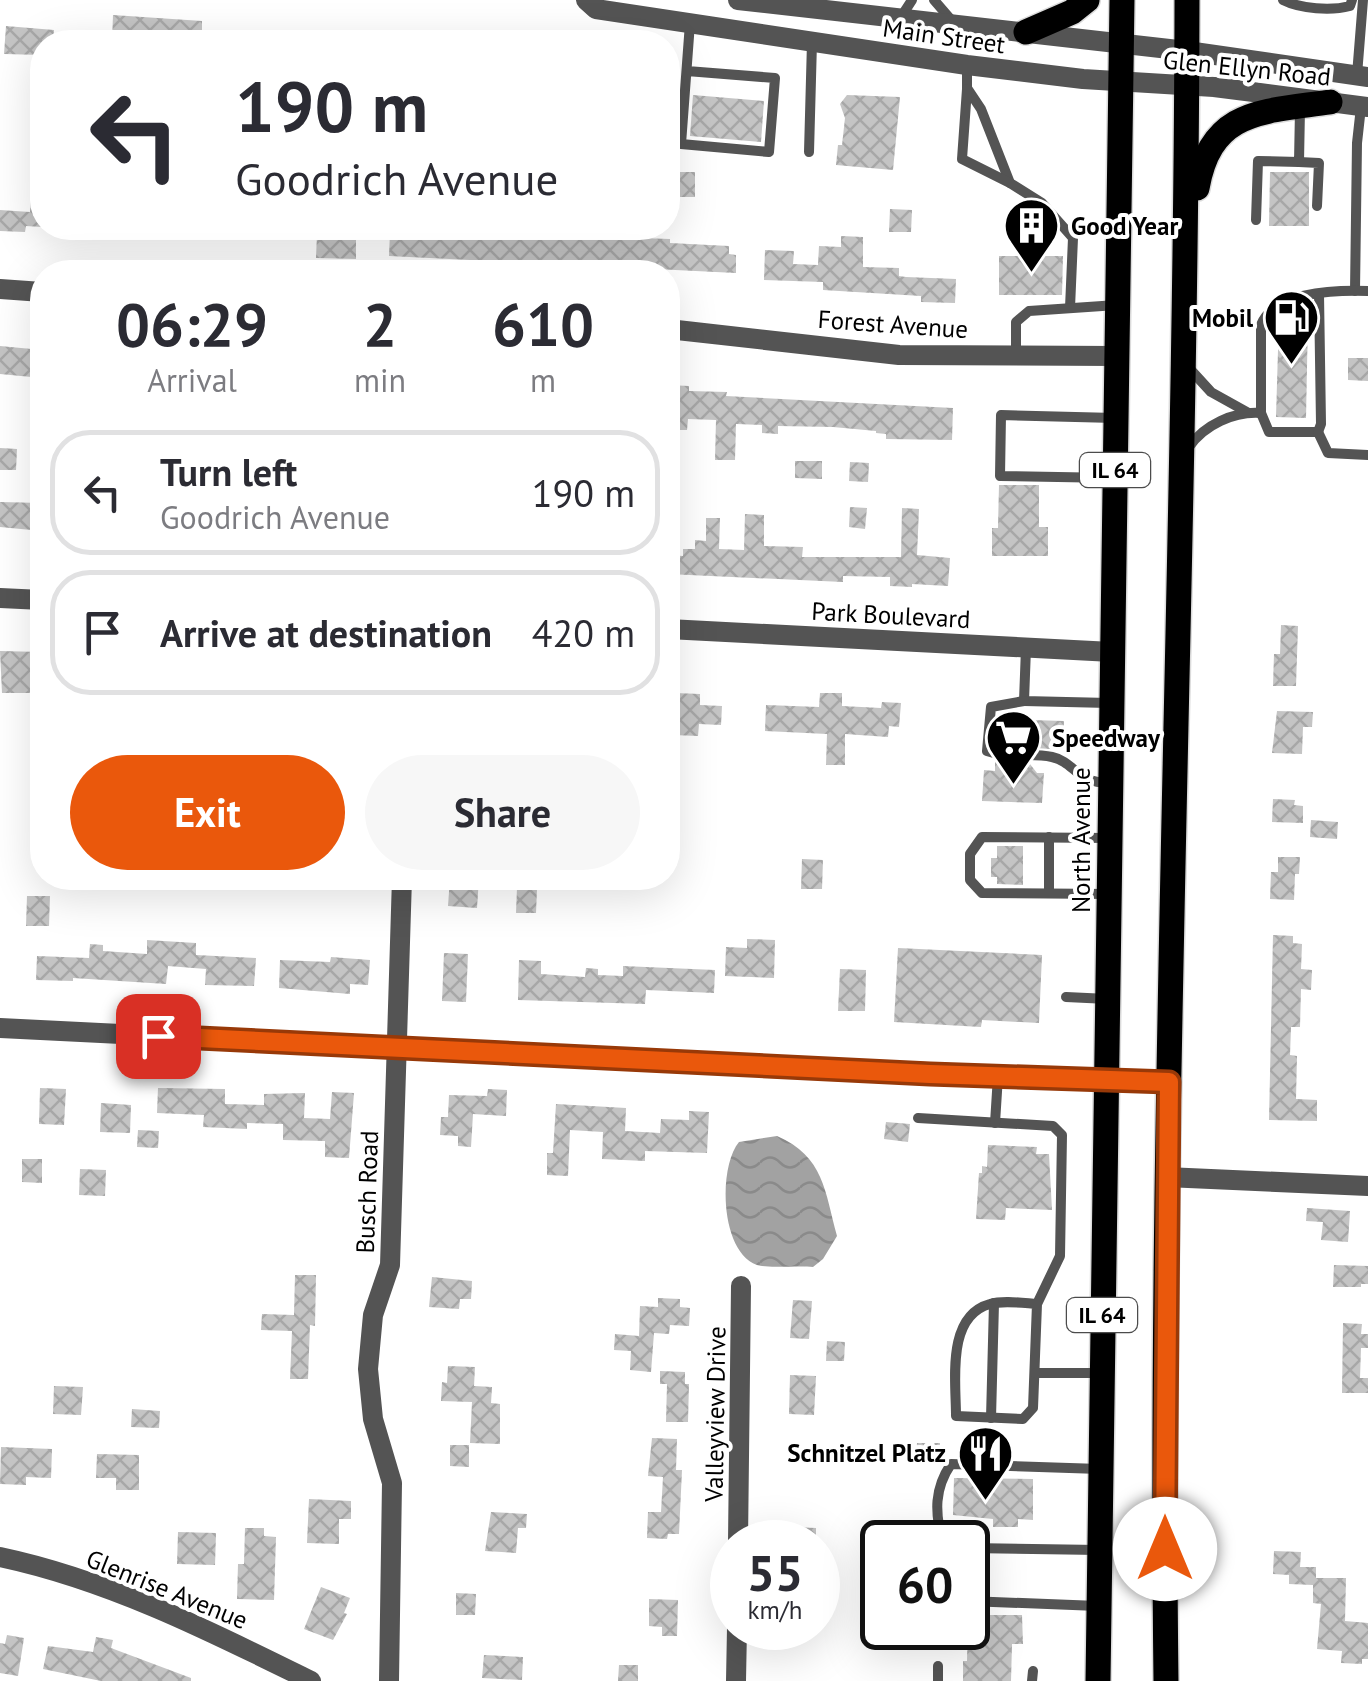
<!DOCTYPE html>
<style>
:root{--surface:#fff;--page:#f7f7f7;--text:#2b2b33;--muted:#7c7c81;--line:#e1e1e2;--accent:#ea580c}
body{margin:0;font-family:"PT Sans",sans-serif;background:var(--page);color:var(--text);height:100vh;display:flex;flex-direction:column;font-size:38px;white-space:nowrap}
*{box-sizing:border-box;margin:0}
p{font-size:32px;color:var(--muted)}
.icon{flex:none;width:55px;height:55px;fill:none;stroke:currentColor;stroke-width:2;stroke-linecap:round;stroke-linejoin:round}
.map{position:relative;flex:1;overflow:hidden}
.sheet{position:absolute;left:30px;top:260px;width:650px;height:630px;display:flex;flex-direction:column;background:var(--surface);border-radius:40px;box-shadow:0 10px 40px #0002}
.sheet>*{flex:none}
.top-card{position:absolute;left:30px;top:30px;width:650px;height:210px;border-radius:40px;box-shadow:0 10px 40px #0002;background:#fff;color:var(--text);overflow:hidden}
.speed{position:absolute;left:710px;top:1520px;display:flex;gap:20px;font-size:50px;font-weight:700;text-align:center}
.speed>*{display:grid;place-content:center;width:130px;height:130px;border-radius:50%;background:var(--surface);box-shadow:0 10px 40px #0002;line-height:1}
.speed small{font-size:25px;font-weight:400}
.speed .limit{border:5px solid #111;border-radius:15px;background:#fff;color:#111}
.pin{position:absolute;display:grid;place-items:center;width:85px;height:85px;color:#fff;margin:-42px;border-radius:20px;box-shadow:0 5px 15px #0006}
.me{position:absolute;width:110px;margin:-55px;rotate:0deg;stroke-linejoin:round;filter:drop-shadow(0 0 8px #0008)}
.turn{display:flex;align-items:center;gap:35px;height:210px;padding:0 40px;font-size:45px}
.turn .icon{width:130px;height:130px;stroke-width:2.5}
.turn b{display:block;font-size:70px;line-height:85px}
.eta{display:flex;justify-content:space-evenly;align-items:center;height:170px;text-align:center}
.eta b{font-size:60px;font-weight:600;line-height:70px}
.primary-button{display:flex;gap:20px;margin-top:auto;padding:20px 40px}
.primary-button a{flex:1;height:115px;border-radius:60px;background:var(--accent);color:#fff;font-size:40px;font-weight:600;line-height:115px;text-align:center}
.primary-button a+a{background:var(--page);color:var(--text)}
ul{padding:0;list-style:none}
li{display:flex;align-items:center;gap:30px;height:125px;margin:0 20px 15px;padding:0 20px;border:5px solid var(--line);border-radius:40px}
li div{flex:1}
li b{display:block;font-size:38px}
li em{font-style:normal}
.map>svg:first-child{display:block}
.water{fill:url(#water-waves)}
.building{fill:url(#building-cross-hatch)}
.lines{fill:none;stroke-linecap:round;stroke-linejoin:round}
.primary-casing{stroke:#dbdbdb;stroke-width:28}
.service{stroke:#545454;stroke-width:10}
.minor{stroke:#545454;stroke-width:20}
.tertiary{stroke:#545454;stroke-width:20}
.primary{stroke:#000;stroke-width:25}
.route-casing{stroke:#983908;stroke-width:25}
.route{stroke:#ea580c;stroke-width:18}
.labels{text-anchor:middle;stroke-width:8;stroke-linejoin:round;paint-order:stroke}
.shield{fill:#fff;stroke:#4c4c4c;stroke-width:2.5}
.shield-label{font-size:22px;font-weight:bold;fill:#000}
.street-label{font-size:25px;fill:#000;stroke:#fff}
.poi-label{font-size:25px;font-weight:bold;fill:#000;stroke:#fff;text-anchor:start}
</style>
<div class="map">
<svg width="1368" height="1681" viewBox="0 0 1368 1681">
<defs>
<pattern id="water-waves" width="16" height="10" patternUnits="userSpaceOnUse" patternTransform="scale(2.5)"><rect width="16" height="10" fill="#a2a2a2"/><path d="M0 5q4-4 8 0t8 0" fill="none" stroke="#8a8a8a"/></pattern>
<pattern id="building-cross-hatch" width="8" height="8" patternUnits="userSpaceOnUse" patternTransform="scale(2.5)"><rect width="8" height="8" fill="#c4c4c4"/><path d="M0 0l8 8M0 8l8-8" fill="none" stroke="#a7a7a7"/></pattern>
</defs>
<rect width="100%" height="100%" fill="#fff"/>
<!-- water -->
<path class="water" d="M777 1136C824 1156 825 1192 837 1236L823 1259 813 1267C797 1265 770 1269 757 1265 720 1252 718 1167 739 1142Z"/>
<!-- building -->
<g class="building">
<path d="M113 15 202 21V42H112Z"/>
<path d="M6 26 54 30 53 42H42V55L4 54Z"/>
<path d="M693 95 764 101 761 142 690 136Z"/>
<path d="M847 95 900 97 893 170 836 165 838 145H842L845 118 840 104Z"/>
<rect x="677" y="172" width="18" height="25"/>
<path d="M1270 172H1309V226H1269Z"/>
<path d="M33 173H42V227L26 226 25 232 0 231V210L30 212Z"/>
<path d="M890 209 912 210 911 232H889Z"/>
<path d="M436 228H457V232L670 239V243L729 246V254L736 255V273L389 256 390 232 436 234Z"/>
<path d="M317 234 356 235V259L316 258Z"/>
<path d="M841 236 863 237V267L899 268V276L906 277 956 279 955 303 921 302V296L823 290V282L764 280 765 250 794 251 793 264 818 265 819 246 841 247Z"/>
<path d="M999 256H1063L1062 295H999Z"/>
<path d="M1279 317H1308L1306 418 1276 417Z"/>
<path d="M0 346 42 350V378L0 374Z"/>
<path d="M1348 358H1368V381L1348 380Z"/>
<path d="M668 385 689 386V391L727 392 726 396 953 408 952 440 886 439V434L876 433V431L833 427 778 426V434L762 433V425L736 424 735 460H715L716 420 688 419 687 430H672L673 413H668Z"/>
<path d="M0 448 17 449 16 470H0Z"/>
<path d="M795 461H822V479L795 478Z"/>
<path d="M850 462 869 463 868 482 849 481Z"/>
<path d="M999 485H1039V527H1048V556H992V528H998Z"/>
<path d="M0 502 42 503V531L0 527Z"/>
<path d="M850 507 867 508 865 529 849 527Z"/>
<path d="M902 508 919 509 917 555 950 558 948 586 912 584V587L890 586V577L843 576V582L668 574V555L683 556V549H695V540L706 541V518H720L719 549 744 550 745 514 764 515V546L803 547 802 557H901Z"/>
<path d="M1281 625 1298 626 1296 686H1273L1274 654H1280Z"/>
<path d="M0 651 42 652V693H2Z"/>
<path d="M675 693 700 694V705L722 706 721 725 699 724 698 736 673 735Z"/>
<path d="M820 693H842V706L881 708 882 702 901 703 899 727 889 726 888 737 845 734V765H826L827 734 765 731 766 705 819 707Z"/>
<path d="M1277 711 1313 712 1312 727H1303L1302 754 1272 753Z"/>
<path d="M999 719 1064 721 1063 750 996 745Z"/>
<path d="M995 762 1030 764 1037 773H1044L1042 803 982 801 984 770 995 771Z"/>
<path d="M1273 799 1295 800 1294 805 1303 806V823L1272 822Z"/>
<path d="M1311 820 1338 822 1337 839 1310 837Z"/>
<path d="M997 846H1023V885L997 884V877H991V858H997Z"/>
<path d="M1278 857H1300L1299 874H1295L1294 900 1270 899 1271 872H1278Z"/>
<path d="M802 859 823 860 822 889H801Z"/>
<path d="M450 878H479L477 908 448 906Z"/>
<path d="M517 888 537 889 536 913H516Z"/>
<path d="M27 896H50L49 926H26Z"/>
<path d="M1273 935 1293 936V943L1302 944 1301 969 1312 970 1311 990 1301 989 1300 1027H1291L1290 1055 1297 1056 1296 1099 1317 1100V1121L1269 1120Z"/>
<path d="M747 939 775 940 774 978 725 976 726 947 747 948Z"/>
<path d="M147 940 196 943V955L256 958 254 986 205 985 206 969 168 966 166 984 73 978V981L36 980 37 956 89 958 90 944 103 945V951L147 954Z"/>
<path d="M898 948 1042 955 1039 1023 982 1020 981 1027 894 1022Z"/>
<path d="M444 953 468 954 466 1002 442 1001Z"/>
<path d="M331 957 370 960 368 985 350 984V994L279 988 280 960 330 962Z"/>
<path d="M519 960 541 961V974L585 977 586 968 598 969V975L623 976V966L715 970 714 993 646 990 645 1004 518 1000Z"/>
<path d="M840 969 866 970 865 1011H838Z"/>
<path d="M40 1088 66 1089 64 1125 39 1124Z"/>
<path d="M158 1088 225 1089V1104L264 1105V1094L305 1093 304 1118 330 1119 332 1092 354 1093 349 1158 325 1157V1141L283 1140V1124L247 1123V1129L203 1127 204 1115 157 1113Z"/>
<path d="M488 1089 507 1090 506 1116 473 1114 471 1147 458 1146V1136L440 1135 441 1117H448L449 1095 487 1096Z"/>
<path d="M101 1103 131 1105 130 1133 100 1132Z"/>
<path d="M556 1104 626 1108 625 1131 660 1133 661 1119 689 1120V1111L709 1112 707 1153 645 1151V1161L602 1159 603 1132 570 1130 568 1176 547 1175V1153H553Z"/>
<path d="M886 1122 910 1124 908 1142 884 1139Z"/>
<path d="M138 1130 159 1131 158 1148 137 1147Z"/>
<path d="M988 1145 1037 1147 1036 1154H1049L1052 1210 1006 1208 1005 1220 976 1219 979 1173H982V1166L987 1167Z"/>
<path d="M22 1159H42V1183L22 1182Z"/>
<path d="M80 1169 106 1170 105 1196 79 1195Z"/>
<path d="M1307 1208 1350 1211 1348 1242 1321 1240 1323 1222 1306 1221Z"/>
<path d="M1334 1265 1368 1266V1284H1361V1287H1333Z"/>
<path d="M295 1275H316L315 1326 310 1325 308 1379H290L292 1331 261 1330 262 1314 294 1315Z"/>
<path d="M432 1277 472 1281 471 1299H460L459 1309 429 1307Z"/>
<path d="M658 1298 680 1299V1307L690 1308 689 1326 670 1325 669 1334 654 1333 651 1372 630 1370 631 1351 614 1350 615 1334 639 1336 640 1306 658 1307Z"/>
<path d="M793 1300 812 1301 809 1339 790 1338Z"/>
<path d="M1343 1323 1362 1324 1361 1334H1368V1348H1361L1360 1378H1368V1393H1342Z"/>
<path d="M827 1341 845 1342 844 1361H826Z"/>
<path d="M448 1366 475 1367 474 1386 492 1387 491 1403 500 1404V1444L470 1443 472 1402 441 1401 442 1382 447 1383Z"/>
<path d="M660 1371 685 1372V1384H689L688 1422H666L667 1384H660Z"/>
<path d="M790 1375 816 1376 814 1415 789 1414Z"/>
<path d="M54 1386 83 1387 81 1415 53 1414Z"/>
<path d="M132 1409 160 1411 159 1428 131 1427Z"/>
<path d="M652 1438 677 1439 676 1470H682L679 1534H668L667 1539 647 1538 648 1512H661L663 1477 648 1476Z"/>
<path d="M917 1443H940L939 1460H916Z"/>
<path d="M450 1445H469V1467L450 1466Z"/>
<path d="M1 1447 52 1449 51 1478 26 1477V1485L0 1484Z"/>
<path d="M97 1454 139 1455V1490H116V1478H96Z"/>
<path d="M954 1478 1033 1479V1520L1018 1519V1527H993V1519L953 1515Z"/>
<path d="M309 1499 351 1501V1519H339V1544L307 1543Z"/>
<path d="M491 1512 527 1514 526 1528H518L516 1553 485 1551Z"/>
<path d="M793 1527 816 1528V1542H793Z"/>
<path d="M245 1528H264V1536L276 1537 274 1600 237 1599 238 1564H244Z"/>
<path d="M178 1532 216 1533 215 1565 177 1564Z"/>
<path d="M1274 1551 1301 1552 1300 1567H1316V1578H1346L1345 1621 1368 1623V1659H1362V1664L1341 1663 1342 1651 1317 1649 1321 1604 1313 1603V1585L1289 1584V1575L1273 1574Z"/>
<path d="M321 1587 350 1598 344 1613 347 1614 333 1640 304 1629Z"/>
<path d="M456 1593 476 1594 475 1615H456Z"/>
<path d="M649 1599 678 1600 677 1636H662V1627L649 1626Z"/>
<path d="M968 1615H1022L1023 1644H1012L1011 1681H963V1661H967Z"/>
<path d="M7 1635 24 1638 18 1676 0 1673V1643L5 1644Z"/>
<path d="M96 1637 113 1640 111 1648 191 1678V1681H101L43 1669 48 1646 93 1652Z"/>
<path d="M484 1655 523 1657 522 1680 482 1678Z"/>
<path d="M619 1665H638V1681H618Z"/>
</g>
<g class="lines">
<defs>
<g id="primary">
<path d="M1026 32 1072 12 1087 0"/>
<path d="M1197 188C1211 109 1262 112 1330 102"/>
<path d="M1098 1681 1122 0"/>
<path d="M1166 1681C1159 1121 1186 560 1187 0"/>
</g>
</defs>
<!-- primary casing -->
<use href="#primary" class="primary-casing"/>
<!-- service -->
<g class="service">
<path d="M934 0 953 22"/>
<path d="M1283 0C1301 9 1331 11 1350 6L1352 0"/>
<path d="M901 17 912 0"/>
<path d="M967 66V88L981 109 1010 183 1042 203 1073 238 1070 308"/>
<path d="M687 71 775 78 769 152 681 144 690 23"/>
<path d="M1357 75 1363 0"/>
<path d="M967 89 962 159 1010 183"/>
<path d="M809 152 812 42"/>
<path d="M1299 162 1319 163 1317 206"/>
<path d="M1256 220 1258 161 1299 162 1300 109"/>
<path d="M1355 291 1357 143 1361 107"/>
<path d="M1016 355V322L1029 311 1117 305"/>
<path d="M1189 368 1211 392 1247 412"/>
<path d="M1261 413 1269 432H1318L1321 424 1319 294"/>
<path d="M1318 432 1328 453 1368 455"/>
<path d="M1189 447C1204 425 1234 411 1261 413V325C1275 291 1337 290 1368 291"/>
<path d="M1114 478 1000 476 1001 415 1115 418"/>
<path d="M1026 648 1024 701 1109 703"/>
<path d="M1024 701 991 707 987 751C1009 759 1030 752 1052 757 1075 762 1076 783 1109 783"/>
<path d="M1049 837V893"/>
<path d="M1108 838 982 837 970 854V880L982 893 1109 894"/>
<path d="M1066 997 1108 999"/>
<path d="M918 1118 1053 1126 1062 1135 1060 1256 1037 1304 1033 1408 1023 1419 956 1416C956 1381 946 1316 990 1304 1003 1300 1023 1303 1037 1304"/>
<path d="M995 1123 998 1076"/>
<path d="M1035 1373H1099"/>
<path d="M991 1418 994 1303"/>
<path d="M946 1542 942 1541C935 1512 934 1489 951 1464L1100 1469"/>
<path d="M968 1548 1099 1550"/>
<path d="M968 1601 1098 1606"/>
<path d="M938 1681V1666"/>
<path d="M1032 1681 1033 1671"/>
</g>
<!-- minor -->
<g class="minor">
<path d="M0 289 42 292"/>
<path d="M668 329 899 355 1116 356"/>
<path d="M0 598 42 600"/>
<path d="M668 629 1112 652"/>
<path d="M0 1028 707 1063 1169 1082"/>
<path d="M1166 1177 1368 1186"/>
<path d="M738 1542 741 1286"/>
<path d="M0 1557C109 1580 212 1632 311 1681"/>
<path d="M389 1681 392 1483 373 1419 368 1369 373 1315 390 1265 402 878"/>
<path d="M736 1681 737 1628"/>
</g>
<!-- tertiary -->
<g class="tertiary">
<path d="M586 0 596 9 967 65 1083 79 1214 87 1368 107"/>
<path d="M738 0 1187 51 1368 77"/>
</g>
<!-- primary -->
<use href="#primary" class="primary"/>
</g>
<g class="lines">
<defs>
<path id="route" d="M158 1036 930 1074 1169 1082 1165 1549"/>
</defs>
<!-- route casing -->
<use href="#route" class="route-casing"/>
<!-- route -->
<use href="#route" class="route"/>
</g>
<!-- icons -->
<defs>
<symbol id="building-pin" viewBox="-11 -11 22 30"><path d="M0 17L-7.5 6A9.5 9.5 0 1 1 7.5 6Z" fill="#000" stroke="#fff"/><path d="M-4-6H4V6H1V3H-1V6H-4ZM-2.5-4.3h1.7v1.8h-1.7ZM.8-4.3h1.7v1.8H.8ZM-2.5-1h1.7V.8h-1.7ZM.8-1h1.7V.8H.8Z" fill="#fff"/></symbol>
<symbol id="fuel-pin" viewBox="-11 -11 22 30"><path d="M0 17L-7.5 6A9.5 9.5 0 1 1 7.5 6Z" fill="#000" stroke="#fff"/><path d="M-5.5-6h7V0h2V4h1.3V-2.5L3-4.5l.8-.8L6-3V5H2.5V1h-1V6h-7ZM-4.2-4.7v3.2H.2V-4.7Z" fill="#fff"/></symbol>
<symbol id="supermarket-pin" viewBox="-11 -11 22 30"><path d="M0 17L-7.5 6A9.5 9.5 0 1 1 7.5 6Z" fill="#000" stroke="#fff"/><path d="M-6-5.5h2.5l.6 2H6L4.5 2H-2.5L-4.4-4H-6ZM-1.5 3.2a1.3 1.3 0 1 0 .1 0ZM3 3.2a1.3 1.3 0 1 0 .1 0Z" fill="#fff"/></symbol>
<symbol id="restaurant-pin" viewBox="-11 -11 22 30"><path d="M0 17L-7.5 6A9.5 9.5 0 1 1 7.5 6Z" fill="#000" stroke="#fff"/><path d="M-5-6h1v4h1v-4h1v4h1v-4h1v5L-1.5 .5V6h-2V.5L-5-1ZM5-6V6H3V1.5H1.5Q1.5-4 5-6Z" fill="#fff"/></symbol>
</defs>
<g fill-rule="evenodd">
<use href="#building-pin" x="1000" y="194" width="63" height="86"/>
<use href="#fuel-pin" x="1260" y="286" width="63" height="86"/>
<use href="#supermarket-pin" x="982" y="706" width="63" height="86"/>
<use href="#restaurant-pin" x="954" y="1422" width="63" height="86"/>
</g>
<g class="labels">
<!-- shield labels -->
<g class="shield">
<rect x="1080" y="453" width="70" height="34" rx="8"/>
<rect x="1067" y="1298" width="70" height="34" rx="8"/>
</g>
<g class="shield-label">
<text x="1115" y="478">IL 64</text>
<text x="1102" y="1323">IL 64</text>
</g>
<!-- street labels -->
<g class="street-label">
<text transform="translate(944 36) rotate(8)" y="9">Main Street</text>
<text transform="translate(1247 68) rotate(6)" y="9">Glen Ellyn Road</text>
<text transform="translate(893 324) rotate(4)" y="9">Forest Avenue</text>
<text transform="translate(891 615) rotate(3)" y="9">Park Boulevard</text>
<text transform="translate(1081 840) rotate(-90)" y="9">North Avenue</text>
<text transform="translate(367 1192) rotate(-88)" y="9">Busch Road</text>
<text transform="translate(715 1414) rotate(-89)" y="9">Valleyview Drive</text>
<text transform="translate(167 1589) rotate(22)" y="9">Glenrise Avenue</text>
</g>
<!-- poi labels -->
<g class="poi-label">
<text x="1071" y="235">Good Year</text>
<text x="1253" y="327" text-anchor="end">Mobil</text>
<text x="1052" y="747">Speedway</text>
<text x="946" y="1462" text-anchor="end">Schnitzel Platz</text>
</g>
</g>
</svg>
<div class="speed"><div>55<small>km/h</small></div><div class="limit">60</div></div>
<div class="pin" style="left:158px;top:1036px;background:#d93025"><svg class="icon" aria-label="arrive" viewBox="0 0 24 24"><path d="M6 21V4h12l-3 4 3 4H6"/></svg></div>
<svg class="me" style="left:1165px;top:1549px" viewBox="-20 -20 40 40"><circle r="19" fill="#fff"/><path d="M0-13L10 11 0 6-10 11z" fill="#ea580c"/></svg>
<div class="top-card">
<div class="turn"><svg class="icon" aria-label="left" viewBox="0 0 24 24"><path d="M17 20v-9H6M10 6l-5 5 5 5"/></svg><div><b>190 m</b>Goodrich Avenue</div></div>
</div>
<section class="sheet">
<div class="eta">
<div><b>06:29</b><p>Arrival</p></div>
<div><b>2</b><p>min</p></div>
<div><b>610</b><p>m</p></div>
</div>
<ul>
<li><svg class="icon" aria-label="left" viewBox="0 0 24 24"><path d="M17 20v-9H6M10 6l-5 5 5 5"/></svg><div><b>Turn left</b><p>Goodrich Avenue</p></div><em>190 m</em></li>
<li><svg class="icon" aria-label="arrive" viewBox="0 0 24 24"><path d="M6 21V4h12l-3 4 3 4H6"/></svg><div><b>Arrive at destination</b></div><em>420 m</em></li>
</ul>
<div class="primary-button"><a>Exit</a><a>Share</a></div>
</section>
</div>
